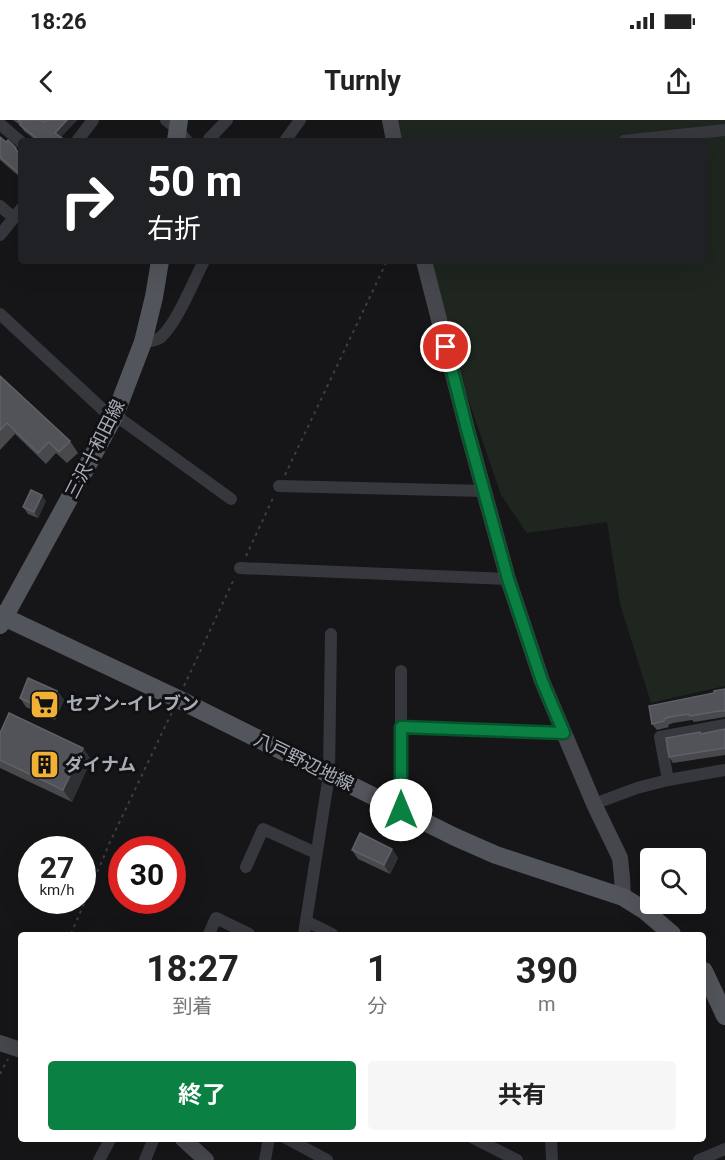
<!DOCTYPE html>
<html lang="ja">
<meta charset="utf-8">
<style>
:root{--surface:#fff;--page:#f6f6f6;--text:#222;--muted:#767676;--accent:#0b8043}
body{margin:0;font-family:Roboto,"Noto Sans JP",sans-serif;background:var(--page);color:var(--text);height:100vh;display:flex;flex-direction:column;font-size:22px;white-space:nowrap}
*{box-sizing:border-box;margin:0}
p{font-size:20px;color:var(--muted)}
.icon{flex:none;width:33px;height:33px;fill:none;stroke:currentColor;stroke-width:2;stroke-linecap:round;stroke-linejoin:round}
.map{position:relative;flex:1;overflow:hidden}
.drawer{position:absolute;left:18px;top:812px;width:688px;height:210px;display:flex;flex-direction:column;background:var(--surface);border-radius:6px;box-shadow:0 6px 24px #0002}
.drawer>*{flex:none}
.guide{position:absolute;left:18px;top:18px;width:690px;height:126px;border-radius:6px;box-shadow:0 6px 24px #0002;background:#202124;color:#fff;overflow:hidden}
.buttons{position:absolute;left:640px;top:728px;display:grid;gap:12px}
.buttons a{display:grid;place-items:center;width:66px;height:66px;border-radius:6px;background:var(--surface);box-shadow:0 6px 24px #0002;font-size:30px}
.speed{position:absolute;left:18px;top:716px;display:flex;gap:12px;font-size:30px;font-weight:700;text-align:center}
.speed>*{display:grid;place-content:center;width:78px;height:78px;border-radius:50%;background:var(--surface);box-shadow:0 6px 24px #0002;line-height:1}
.speed small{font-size:15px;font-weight:400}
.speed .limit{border:9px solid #d22;background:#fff;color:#111}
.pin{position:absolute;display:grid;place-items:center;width:51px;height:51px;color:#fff;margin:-26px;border:3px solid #fff;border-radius:50%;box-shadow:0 2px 6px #0007}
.me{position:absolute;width:66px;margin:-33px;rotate:0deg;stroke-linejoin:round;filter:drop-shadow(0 0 4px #0008)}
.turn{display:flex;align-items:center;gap:21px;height:126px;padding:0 30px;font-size:27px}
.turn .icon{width:78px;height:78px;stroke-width:2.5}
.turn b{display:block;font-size:42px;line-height:51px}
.eta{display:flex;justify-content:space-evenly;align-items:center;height:102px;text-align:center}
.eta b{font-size:36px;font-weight:700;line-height:42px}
.primary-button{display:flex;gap:12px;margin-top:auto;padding:12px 30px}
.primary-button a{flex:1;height:69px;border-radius:6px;background:var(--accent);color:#fff;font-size:24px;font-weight:700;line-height:69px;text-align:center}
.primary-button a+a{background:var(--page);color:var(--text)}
.status{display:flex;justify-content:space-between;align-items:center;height:42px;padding:0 30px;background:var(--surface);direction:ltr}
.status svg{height:16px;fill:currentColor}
header{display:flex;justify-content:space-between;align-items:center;height:78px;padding:0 30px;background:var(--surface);font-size:27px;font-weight:700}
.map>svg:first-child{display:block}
.green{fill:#1e261f}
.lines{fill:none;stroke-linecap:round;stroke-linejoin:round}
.path{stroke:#3d3f44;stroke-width:2;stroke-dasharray:3 4.5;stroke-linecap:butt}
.street{stroke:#37383d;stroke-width:12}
.secondary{stroke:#45474d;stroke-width:16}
.primary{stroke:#53555c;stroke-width:18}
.wall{fill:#47494d}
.shaded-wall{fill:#2f3033}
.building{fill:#525359;stroke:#5f6168;stroke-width:1.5}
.route-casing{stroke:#07532c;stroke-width:15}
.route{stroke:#0b8043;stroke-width:10}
.labels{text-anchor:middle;stroke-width:6;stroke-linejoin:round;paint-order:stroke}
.street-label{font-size:18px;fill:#a8adb8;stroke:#111113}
.poi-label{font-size:18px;font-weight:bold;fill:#a8adb8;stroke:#111113;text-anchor:start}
</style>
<div class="status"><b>18:26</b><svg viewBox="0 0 49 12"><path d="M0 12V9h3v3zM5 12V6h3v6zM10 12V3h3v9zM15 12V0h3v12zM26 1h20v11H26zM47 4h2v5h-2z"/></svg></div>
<header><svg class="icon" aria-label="back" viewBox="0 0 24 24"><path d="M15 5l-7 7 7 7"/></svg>Turnly<svg class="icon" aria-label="share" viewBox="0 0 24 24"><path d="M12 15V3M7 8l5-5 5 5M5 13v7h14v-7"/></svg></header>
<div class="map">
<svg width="725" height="1040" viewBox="0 0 725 1040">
<rect width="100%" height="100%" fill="#161618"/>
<!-- green -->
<path class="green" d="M394 0H725V566L651 583 620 484 607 402 527 413 501 375 453 235 429 141H705V21H399Z"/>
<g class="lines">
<!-- path -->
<g class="path">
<path d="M285 355 387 141"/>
<path d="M246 436 274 376"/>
<path d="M184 566 235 457"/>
<path d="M71 814 110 722 173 590"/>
<path d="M0 954 8 939"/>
</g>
<!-- street -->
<g class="street">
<path d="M166 0 178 10 187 21"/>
<path d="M0 4 21 22"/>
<path d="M77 21 93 0"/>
<path d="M211 21 209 19 227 0"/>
<path d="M285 21 300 0"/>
<path d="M624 21 725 10"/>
<path d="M0 86 14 98"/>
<path d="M0 115 21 89"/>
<path d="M0 194 113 299"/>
<path d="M143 222C150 221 156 221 161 217 177 203 194 160 204 141"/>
<path d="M115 295 231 379"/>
<path d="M279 366 484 371"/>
<path d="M240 448 508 459"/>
<path d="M401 551V690"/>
<path d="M401 607 564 613"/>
<path d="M668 660 660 617 725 605"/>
<path d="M594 684 637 668 668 660 725 650"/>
<path d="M246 747 263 709 316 733"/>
<path d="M306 801 332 814"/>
<path d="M209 814 216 798 249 814"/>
<path d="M304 814 329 655 331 514"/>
<path d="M286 1018 327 1040"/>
<path d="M473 1018 517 1040"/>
<path d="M551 1018 552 1040"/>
<path d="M99 1040 111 1018"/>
<path d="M145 1040 154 1018"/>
<path d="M265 1040 269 1018"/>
<path d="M699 1040 725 1029"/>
</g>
<!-- secondary -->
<g class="secondary">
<path d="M390 0 394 21"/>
<path d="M424 141 468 313 508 459 542 561 594 684 620 738 622 757 623 777"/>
<path d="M0 923 21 930"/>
<path d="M182 1018 206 1040"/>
</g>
<!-- primary -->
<g class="primary">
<path d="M176 21 179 0"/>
<path d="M0 494 4 497 178 579 455 717 496 735 623 777 644 790 672 814"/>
<path d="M0 505 115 295 143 222 154 177 160 141"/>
<path d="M704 851 725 896"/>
</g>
</g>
<!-- wall -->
<g class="wall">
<path d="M13 0H43L45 2 46 0H77L61 17 63 21H37L24 11 20 5Z"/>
<path d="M0 17 6 22 16 28 21 35V58L0 40Z"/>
<path d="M0 256 70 321 78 333 67 343 56 333 46 344 15 314 0 330Z"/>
<path d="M46 381 38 398 28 394 23 387Z"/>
<path d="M725 569V597L694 602 692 600 673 603 668 605 669 607 657 610 652 604Z"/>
<path d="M57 571 64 580 55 600 26 587 20 578Z"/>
<path d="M725 609V635L673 643 669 637 701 613Z"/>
<path d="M0 613 83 628 91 640 72 682 0 648Z"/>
<path d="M392 729 398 738 390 754 358 739 352 730Z"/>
</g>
<!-- shaded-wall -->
<g class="shaded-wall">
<path d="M67 0H77L59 19 55 13Z"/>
<path d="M42 375 46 381 38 398 34 392Z"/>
<path d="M57 571 64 580 55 600 48 591Z"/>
<path d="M83 628 91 640 72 682 63 670Z"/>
<path d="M392 729 398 738 390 754 384 745Z"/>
</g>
<!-- building -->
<g class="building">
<path d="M18 0H43L45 2 46 0H67L55 13 62 18 59 21H40L20 5 21 3Z"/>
<path d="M0 17 6 22 8 20 16 28 15 29 21 35V55L0 37Z"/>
<path d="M0 256 70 321 59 332 49 322 38 333 7 303 0 310Z"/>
<path d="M31 370 42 375 34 392 23 387Z"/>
<path d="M28 558 57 571 48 591 20 578Z"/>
<path d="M725 569V591H719L690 596 689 594 669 597 664 599V601L652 604 649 586 714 573V571Z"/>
<path d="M9 593 83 628 63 670 0 640V613Z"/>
<path d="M725 609V628L669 637 666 618 700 612 701 614Z"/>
<path d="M360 713 392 729 384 745 352 730Z"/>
</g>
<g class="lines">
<defs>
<path id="route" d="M401 690V607L564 613 542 561 508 459 468 313 446 227"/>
</defs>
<!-- route casing -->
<use href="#route" class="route-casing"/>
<!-- route -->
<use href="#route" class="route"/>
</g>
<!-- icons -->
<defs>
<symbol id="supermarket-square" viewBox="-11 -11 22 22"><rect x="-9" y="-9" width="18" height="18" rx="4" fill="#f2b134" stroke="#111113"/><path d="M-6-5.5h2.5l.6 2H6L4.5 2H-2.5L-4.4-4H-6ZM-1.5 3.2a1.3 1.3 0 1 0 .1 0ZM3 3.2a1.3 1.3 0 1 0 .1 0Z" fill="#111"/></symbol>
<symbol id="building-square" viewBox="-11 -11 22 22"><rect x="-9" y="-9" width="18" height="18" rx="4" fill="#f2b134" stroke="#111113"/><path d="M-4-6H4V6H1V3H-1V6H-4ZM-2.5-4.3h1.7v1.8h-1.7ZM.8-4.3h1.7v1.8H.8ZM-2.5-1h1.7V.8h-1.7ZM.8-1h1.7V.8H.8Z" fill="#111"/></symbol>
</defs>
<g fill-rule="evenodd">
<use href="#supermarket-square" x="28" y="568" width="33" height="33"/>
<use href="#building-square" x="28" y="628" width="33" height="33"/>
</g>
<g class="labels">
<!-- street labels -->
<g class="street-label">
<text transform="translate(95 329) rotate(-63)" y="6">三沢十和田線</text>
<text transform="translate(304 642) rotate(26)" y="6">八戸野辺地線</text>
</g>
<!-- poi labels -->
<g class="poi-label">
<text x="66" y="590">セブン-イレブン</text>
<text x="65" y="651">ダイナム</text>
</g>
</g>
</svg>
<div class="buttons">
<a><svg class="icon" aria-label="search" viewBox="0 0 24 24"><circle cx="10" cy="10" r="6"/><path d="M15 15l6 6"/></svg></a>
</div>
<div class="speed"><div>27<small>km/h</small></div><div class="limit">30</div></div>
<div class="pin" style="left:446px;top:227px;background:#d93025"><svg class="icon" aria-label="arrive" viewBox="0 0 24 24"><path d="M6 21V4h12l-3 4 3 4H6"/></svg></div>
<svg class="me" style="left:401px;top:690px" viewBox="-20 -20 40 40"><circle r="19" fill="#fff"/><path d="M0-13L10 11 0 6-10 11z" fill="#0b8043"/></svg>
<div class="guide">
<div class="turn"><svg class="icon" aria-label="right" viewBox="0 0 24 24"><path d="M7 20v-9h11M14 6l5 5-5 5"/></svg><div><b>50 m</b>右折</div></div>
</div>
<section class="drawer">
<div class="eta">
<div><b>18:27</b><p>到着</p></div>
<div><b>1</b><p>分</p></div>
<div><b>390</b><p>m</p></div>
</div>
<div class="primary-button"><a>終了</a><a>共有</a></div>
</section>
</div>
